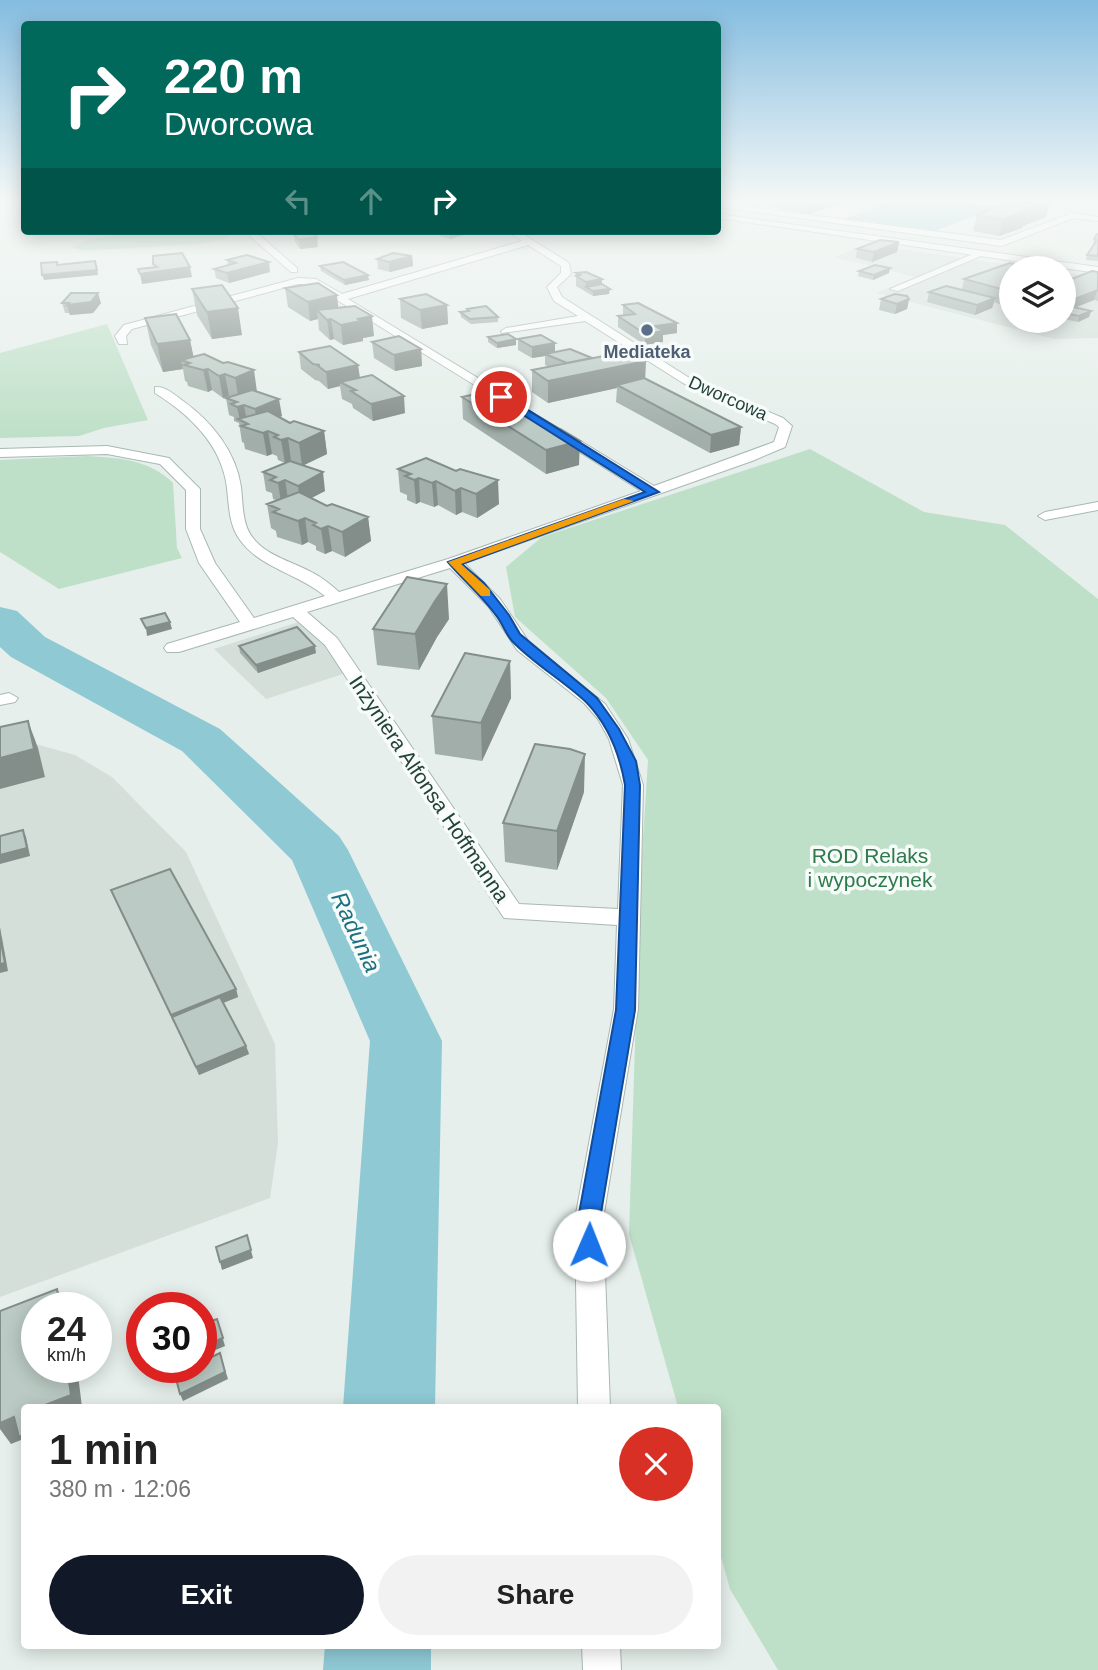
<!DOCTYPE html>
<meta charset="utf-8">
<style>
:root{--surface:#fff;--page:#f2f2f2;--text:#222;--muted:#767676;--accent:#111827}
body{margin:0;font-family:Arial,sans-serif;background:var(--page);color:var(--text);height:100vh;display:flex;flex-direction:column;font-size:26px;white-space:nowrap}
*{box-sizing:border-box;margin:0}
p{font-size:23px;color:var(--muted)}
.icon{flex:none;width:38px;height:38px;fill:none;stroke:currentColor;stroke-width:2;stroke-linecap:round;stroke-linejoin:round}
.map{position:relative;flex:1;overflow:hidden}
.details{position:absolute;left:21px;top:1404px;width:700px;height:245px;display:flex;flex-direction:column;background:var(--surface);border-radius:7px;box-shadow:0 4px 18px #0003}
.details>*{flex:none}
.hud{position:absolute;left:21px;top:21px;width:700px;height:214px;border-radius:7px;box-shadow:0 4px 18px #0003;background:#00695c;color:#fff;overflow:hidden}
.tools{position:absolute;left:999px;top:256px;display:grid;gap:14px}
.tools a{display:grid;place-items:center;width:77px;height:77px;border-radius:50%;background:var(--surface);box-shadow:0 4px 18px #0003;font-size:35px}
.speed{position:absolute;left:21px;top:1292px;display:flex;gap:14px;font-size:35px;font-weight:700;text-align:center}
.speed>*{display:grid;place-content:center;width:91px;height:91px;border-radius:50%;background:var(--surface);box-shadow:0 4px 18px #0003;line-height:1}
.speed small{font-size:18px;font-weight:400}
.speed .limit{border:10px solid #d22;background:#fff;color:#111}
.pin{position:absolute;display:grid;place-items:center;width:60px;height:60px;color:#fff;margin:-30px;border:4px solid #fff;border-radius:50%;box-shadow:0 2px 7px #0007}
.me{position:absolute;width:77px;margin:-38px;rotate:1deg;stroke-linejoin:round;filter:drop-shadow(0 0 5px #0008)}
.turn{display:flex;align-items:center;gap:24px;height:147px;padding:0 28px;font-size:32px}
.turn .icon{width:91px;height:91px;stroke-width:2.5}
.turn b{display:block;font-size:49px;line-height:60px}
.lanes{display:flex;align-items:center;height:66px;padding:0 28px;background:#0003;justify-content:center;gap:35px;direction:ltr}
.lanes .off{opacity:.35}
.round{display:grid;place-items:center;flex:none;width:74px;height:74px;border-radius:37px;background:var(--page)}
.head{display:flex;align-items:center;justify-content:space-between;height:119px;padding:0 28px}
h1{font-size:42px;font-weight:800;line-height:52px}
.primary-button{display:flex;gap:14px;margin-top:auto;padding:14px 28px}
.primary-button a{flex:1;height:80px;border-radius:42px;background:var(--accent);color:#fff;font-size:28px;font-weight:800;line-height:80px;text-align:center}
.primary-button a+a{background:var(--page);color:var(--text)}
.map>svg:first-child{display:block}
.built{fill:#d4dfda}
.green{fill:#bfe0c8}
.water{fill:#8ec9d4}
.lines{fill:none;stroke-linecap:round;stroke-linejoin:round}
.river{fill:#8ec9d4;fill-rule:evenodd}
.minor-casing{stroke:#a8b8b2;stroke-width:2}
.secondary-casing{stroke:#a4bbb3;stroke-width:2}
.minor{fill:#fff;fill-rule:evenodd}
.secondary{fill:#fff;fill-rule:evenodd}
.wall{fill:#a1aea9}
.shaded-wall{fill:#838d89}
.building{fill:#bbcac4;stroke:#838d89;stroke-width:2}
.route{fill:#1a73e8;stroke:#114b97;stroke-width:2}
.slow{fill:#f59e0b}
.service-dot{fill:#5c6f8a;stroke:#f7fbf9;stroke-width:2.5}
.labels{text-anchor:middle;stroke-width:7;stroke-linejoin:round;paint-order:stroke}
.far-service-label{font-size:18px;font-weight:bold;fill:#4e5e75;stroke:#f7fbf9}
.far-street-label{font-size:18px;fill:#24423a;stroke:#f7fbf9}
.street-label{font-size:21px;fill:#24423a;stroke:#f7fbf9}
.park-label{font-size:21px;fill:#2d7a4b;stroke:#f7fbf9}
.water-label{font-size:23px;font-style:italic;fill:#1c6f80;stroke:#f7fbf9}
</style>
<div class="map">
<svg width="1098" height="1670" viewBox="0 0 1098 1670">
<rect width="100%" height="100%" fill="#e6efeb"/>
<!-- built -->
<g class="built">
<path d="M867 244 1029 268H1012V320H1064V273L1098 278V338L1054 339 876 293 916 277 834 257Z"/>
<path d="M305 620 349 672 266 699 214 649Z"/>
<path d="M0 734 75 755 112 777 186 852 275 1044 278 1143 270 1198 0 1297Z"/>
</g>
<!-- green -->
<g class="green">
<path d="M134 231H234L225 239 198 244 85 251 72 248 84 241Z"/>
<path d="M107 324 148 420 104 428 79 436 0 438V353Z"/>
<path d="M810 449 924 512 1005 525 1098 599V1670H778L730 1589 718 1546V1407H678L629 1234 640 887 648 760 606 698 515 617 506 567 542 537Z"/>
<path d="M86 456C119 458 149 459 173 483L177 548 182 558 59 589 0 552V460Z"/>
</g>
<!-- water -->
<path class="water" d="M889 202H963L994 208 935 231 844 219Z"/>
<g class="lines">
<!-- river -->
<g class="river">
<path d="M0 607 17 611 45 637 220 729 339 836 348 850 442 1041 435 1407H343L370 1041 292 860 182 751 11 657 0 647Z"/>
<path d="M325 1645H431V1670H323Z"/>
</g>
<defs>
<g id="minor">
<path d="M718 203 1001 240 1072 213 1098 217V221L1073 218 1002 246 718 207Z"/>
<path d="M508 231H518L569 263 571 274 557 287 562 297 691 379 783 418 792 426 785 447 752 461 464 563 500 599 529 642 605 704 628 739 643 785 638 1009 603 1219 610 1407H578L575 1219 614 1009 617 925 504 918 325 645 293 617 179 652H167L164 648 167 644 240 622 199 563 186 529V490L160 464 107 454 0 457V449L107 446 164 457 169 458 200 489V529L215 563 254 618 325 596C299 574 260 568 240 540 229 525 229 506 227 488 222 445 190 415 155 393V387C165 386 174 394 183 401 211 421 236 451 241 487 243 504 242 525 253 538 268 557 294 562 313 573 323 578 331 585 339 592L448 559 641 491 553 435V429H561L654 486 774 442 779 427 775 424 683 383 585 321 502 333 501 331 506 328 578 316 554 301 547 287 561 273V266L528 245 348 299 519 403V409L515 410 311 284H298L132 329 126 336 127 344H119L115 336 124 325 298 278 316 279 342 294 522 241ZM450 568 488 606 517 650 584 703 598 719 609 739 623 785 618 909 519 904 337 638 307 612Z"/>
<path d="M251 233H257L297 268V272H291L251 237Z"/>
<path d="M980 251 988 253 898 291 890 289Z"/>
<path d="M1098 502V510L1045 520 1038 516 1045 512Z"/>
<path d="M9 693 18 698 15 702 0 705V695Z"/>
<path d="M582 1645H620L621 1670H583Z"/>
</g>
<path id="secondary" d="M718 214 1098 267V273L718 218Z"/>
</defs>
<!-- minor casing -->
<use href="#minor" class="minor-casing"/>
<!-- secondary casing -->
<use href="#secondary" class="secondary-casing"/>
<!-- minor -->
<use href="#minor" class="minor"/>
<!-- secondary -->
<use href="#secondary" class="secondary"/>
</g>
<!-- wall -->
<g class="wall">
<path d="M769 202H844L808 214 768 206Z"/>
<path d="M1009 202H1050L1046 217 1023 226 1022 228 999 236 973 231 977 215Z"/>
<path d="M440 231H474V232L450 239 440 236Z"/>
<path d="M293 233 318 247 300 249 295 242Z"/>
<path d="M1098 234V261L1086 260 1087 255 1094 244H1093L1094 239Z"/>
<path d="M899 242 897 252 872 262 856 258 857 249Z"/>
<path d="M412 256 413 266 390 272 378 269 377 259Z"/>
<path d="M227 260 270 272 229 283 216 278 214 269 228 265Z"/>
<path d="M320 266 369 280 345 285 321 271Z"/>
<path d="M1029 268 1002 305 994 302 992 308 975 315 927 302 929 292 962 290 964 279Z"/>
<path d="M859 271 889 273 873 280 858 276Z"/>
<path d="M1098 272V301L1094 300 1076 307 1091 311 1089 317 1078 322 1064 319V282Z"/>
<path d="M576 273 602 284 609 294 593 296 576 286Z"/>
<path d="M285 288 338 307 374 336 363 338V341L343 345 334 339 330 340 319 330 318 319 310 321 288 307Z"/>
<path d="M192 289 242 335 212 339 197 315Z"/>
<path d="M400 299 447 305 448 324 422 329 401 318Z"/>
<path d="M881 299H909L907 309 895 314 879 310Z"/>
<path d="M62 303H101L93 313 70 315 69 313H65Z"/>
<path d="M623 305 677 323V333L663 335V342L645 345 618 327V316L623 315Z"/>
<path d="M467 309 498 317V322L471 324 461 317 460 312 467 311Z"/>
<path d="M145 318 190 340 193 356 204 354 257 392 282 416 280 417 290 423 324 431 327 454 302 466 325 491 311 498 327 506 368 517 371 541 345 557 332 551 325 554 316 550V546L308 542 302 545 277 537 276 531 271 528 267 504 276 500 273 499 272 493 266 491 263 472 302 465 291 461 285 463 278 460 277 456 272 454 267 456 245 449 244 443 242 442 239 423 234 421V417L229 415 226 398 231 396H229L223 398 212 390 208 392 188 386 187 382 185 381 183 369 163 372 151 345Z"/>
<path d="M488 337 516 345 497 348 488 342Z"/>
<path d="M518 339 555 352 592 358 645 379 741 427 739 445 710 453 616 402 617 388 548 403 532 392V370L550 367 545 365V356L532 358 518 350Z"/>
<path d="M372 342 421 349 422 366 395 371 374 358Z"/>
<path d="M299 352 358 365 360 377 405 413 373 421 353 408 352 404 342 399 340 386 328 389 319 381 315 380 301 369Z"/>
<path d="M462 397 579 465 546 474 463 419Z"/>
<path d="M426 458 499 504 477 518 462 512 456 515 438 505 434 507 420 502 416 504 407 500V495L400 492 398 469Z"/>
<path d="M449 619 437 637 419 670 377 665 373 629Z"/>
<path d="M239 646 316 653 258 673 240 653Z"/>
<path d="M510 661 511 698 482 761 435 754 432 716Z"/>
<path d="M584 792 557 870 505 862 503 823Z"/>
<path d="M111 890 236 989 238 997 223 1003 246 1046 249 1054 199 1075 114 897Z"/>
</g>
<!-- shaded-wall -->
<g class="shaded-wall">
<path d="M809 202H844L808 214Z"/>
<path d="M1046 202H1050L1046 217 1023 226 1022 228 999 236 1003 220 1023 210Z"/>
<path d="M450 231H474V232L450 239Z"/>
<path d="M317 237 318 247 300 249 299 240Z"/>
<path d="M899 242 897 252 872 262 874 252Z"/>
<path d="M412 256 413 266 390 272 389 262Z"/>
<path d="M269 262 270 272 229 283 227 273Z"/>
<path d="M190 267 192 277 142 284 140 274Z"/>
<path d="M890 268 889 273 873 280 874 275Z"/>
<path d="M97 270 98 275 44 280 42 275Z"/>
<path d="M368 275 369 280 345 285 344 280Z"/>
<path d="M602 279V289L586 287 585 292 586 282Z"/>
<path d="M1012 287V301L1002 305 1005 290Z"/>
<path d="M610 289 609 294 593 296V291Z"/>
<path d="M1097 290 1094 300 1064 312V303Z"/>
<path d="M98 293 101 303 93 313 70 315 67 305Z"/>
<path d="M337 295 339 314 317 310 318 319 310 321 308 302Z"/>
<path d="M995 298 992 308 975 315 977 305Z"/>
<path d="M909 299 907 309 895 314 897 304Z"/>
<path d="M447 305 448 324 422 329 420 310Z"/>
<path d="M238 308 242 335 212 339 207 312Z"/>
<path d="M1091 311 1089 317 1078 322 1079 316Z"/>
<path d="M372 316 374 336 363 338V341L343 345 341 325 358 319Z"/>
<path d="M331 319 334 339 330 340 327 320Z"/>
<path d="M677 323V333L663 335V342L645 345V334L655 326Z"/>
<path d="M516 339V345L497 348V343Z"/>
<path d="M190 340 196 368 190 363 181 360 183 369 163 372 157 344Z"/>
<path d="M555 343V354H545V356L532 358V347Z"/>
<path d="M421 349 422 366 395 371 394 355Z"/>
<path d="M646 361 645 383 617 385V388L548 403V381Z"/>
<path d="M358 365 360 382H340V386L328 389 326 372Z"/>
<path d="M208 369 212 390 208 392 203 370Z"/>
<path d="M254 370 257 392 239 400 235 378Z"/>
<path d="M225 374 229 396 223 398 219 376Z"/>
<path d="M404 396 405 413 373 421 371 404Z"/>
<path d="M279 399 282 416 257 426 255 409Z"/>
<path d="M244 405 247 422 240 420 237 407Z"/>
<path d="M741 427 739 445 710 453 711 435Z"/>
<path d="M268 431 272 454 267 456 263 433Z"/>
<path d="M324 431 327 454 302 466 299 443Z"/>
<path d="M288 438 291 461 285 463 281 440Z"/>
<path d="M580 441 579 465 546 474V450Z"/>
<path d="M323 472 325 491 300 504 298 486Z"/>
<path d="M419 478 420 502 416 504 414 480Z"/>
<path d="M285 480 288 499 281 502 278 483Z"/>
<path d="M498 480 499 504 477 518 476 494Z"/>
<path d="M436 481 438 505 434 507 432 483Z"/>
<path d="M461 488 462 512 456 515 455 491Z"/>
<path d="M368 517 371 541 345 557 342 532Z"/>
<path d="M305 518 308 542 302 545 298 521Z"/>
<path d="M328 526 332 551 325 554 321 529Z"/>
<path d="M447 584 449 619 437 637 419 670 415 634 435 601Z"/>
<path d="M170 622 172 629 147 636 146 628Z"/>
<path d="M315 646 316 653 258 673 256 665Z"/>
<path d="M510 661 511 698 482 761 481 723Z"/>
<path d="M28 721 38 748 45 777 0 789V758Z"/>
<path d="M585 754 584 792 557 870V831Z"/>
<path d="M23 830 26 837 30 856 0 864V855Z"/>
<path d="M0 927 8 971 0 973Z"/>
<path d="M236 989 238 997 175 1022 172 1017 173 1023 171 1015Z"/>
<path d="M246 1046 249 1054 199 1075 196 1067Z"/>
<path d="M247 1235 253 1258 222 1270 220 1262Z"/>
<path d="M57 1289 67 1307H60Z"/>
<path d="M217 1319 225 1346 201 1356V1347Z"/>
<path d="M220 1353 228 1379 183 1401 180 1394Z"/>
<path d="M67 1367H77L82 1407H40Z"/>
<path d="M14 1417 24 1432V1445L21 1440 11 1444 0 1429V1423Z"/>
</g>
<!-- building -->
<g class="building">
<path d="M1009 202H1046L1023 210 1026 211 1003 220 977 215Z"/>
<path d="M310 231 317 237 299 240 293 233Z"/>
<path d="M1097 234H1098V256L1087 255 1097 240 1094 239Z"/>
<path d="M880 240 899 242 874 252 857 249Z"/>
<path d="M182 253 190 267 140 274 138 269 157 267 153 264V256Z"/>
<path d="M393 253 412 256 389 262 377 259Z"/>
<path d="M247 255 269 262 227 273 214 269 236 263 227 260Z"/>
<path d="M95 261 97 270 42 275 41 263 57 262V265Z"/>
<path d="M343 262 368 275 344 280 320 266Z"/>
<path d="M1010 263 1029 268H1012V287L1005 290 964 279Z"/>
<path d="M875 265 890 268 874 275 859 271Z"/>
<path d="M1039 265 1049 268H1033Z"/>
<path d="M1092 271 1098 272V290L1064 303V282Z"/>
<path d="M586 272 602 279 586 282 576 276 580 275 576 273Z"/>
<path d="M318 283 337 295 308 302 285 288Z"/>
<path d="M602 284 610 289 593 291 586 287Z"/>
<path d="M222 285 238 308 207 312 192 289Z"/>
<path d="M946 286 995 298 977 305 929 292Z"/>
<path d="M71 293H98L91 302 67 305 69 303H62Z"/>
<path d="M426 294 447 305 420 310 400 299Z"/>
<path d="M895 294 907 296 909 299 897 304 881 299Z"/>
<path d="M638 303 677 323 655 326 664 331 645 334 618 316 635 314 623 305Z"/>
<path d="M355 306 372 316 358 319 361 321 341 325 331 319 327 320 317 310Z"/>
<path d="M486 306 498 317 470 319 460 312 469 311 467 309Z"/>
<path d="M1069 306 1091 311 1079 316 1064 313V307Z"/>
<path d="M176 314 190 340 157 344 145 318Z"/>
<path d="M508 334 516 339 497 343 488 337Z"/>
<path d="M541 335 555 343 532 347 518 339Z"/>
<path d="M399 336 421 349 394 355 372 342Z"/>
<path d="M330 346 358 365 326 372 317 365H320L313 364 299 352Z"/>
<path d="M570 349 592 358 567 363 545 354Z"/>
<path d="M629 351 646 361 548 381 532 370Z"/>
<path d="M204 354 223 363 228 362 254 370 235 378 225 374 219 376 208 369 203 370 184 365 190 363 181 360Z"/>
<path d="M372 375 404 396 371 404 351 391 356 390 340 382Z"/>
<path d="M644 378 741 427 711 435 617 385Z"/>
<path d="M252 390 279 399 255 409 244 405 237 407 231 404 237 402 226 398Z"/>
<path d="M494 390 580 441 546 450 462 397Z"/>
<path d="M268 411 290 423 294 421 324 431 299 443 288 438 281 440 274 437 278 435 268 431 263 433 241 426 248 424 238 419Z"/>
<path d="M426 458 456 471 460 469 498 480 476 494 461 488 455 491 436 481 432 483 419 478 414 480 405 476 411 474 398 469Z"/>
<path d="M290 461 323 472 298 486 285 480 278 483 270 480 276 477 263 472Z"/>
<path d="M299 492 327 506 332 504 368 517 342 532 328 526 321 529 313 525 316 523 305 518 298 521 273 512 279 509 267 504Z"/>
<path d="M407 577 447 584 435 601 415 634 373 629Z"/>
<path d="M165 613 170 622 146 628 141 619Z"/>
<path d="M297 627 315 646 256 665 239 646Z"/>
<path d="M465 653 510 661 481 723 432 716Z"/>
<path d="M28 721 34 749 0 758V727Z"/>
<path d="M535 744 570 749 585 754 557 831 503 823Z"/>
<path d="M23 830 27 848 0 855V836Z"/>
<path d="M170 869 236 989 171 1015 111 890Z"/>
<path d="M0 938 5 963 0 964Z"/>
<path d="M220 997 246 1046 196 1067 172 1017Z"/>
<path d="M247 1235 251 1250 220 1262 216 1247Z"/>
<path d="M57 1289 60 1307H37V1367H67L71 1395 40 1407H24V1434L19 1437 14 1417 0 1423V1311Z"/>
<path d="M217 1319 223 1338 201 1347V1325Z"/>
<path d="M220 1353 225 1372 180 1394 173 1367H201V1362Z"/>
</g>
<!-- sky -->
<linearGradient id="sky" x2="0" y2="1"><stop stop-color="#84bce0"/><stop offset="0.46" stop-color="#f4f8f6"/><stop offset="1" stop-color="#f4f8f6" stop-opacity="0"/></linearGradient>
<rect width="1098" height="436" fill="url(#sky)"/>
<!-- route -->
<path class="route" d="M498 395H504L659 492 462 564 484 583 509 615 520 634 597 698 619 729 636 761 640 785 635 1010 600 1219 601 1245 597 1253 589 1256 582 1253 578 1245V1219L616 1010 625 785C620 756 608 725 587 703 564 681 535 665 512 641 505 633 502 622 495 614 481 595 463 580 448 562L645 492 498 399Z"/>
<!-- slow -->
<path class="slow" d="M624 499 634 501 461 564 490 590V596H481L448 562Z"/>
<!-- markers -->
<circle class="service-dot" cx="647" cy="330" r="7"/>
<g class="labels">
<!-- far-service labels -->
<g class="far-service-label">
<text x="647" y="358">Mediateka</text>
</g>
<!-- far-street labels -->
<g class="far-street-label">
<text transform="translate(728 398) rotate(24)" y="6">Dworcowa</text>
</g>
<!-- street labels -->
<g class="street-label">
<text transform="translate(429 789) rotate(56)" y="7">Inżyniera Alfonsa Hoffmanna</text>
</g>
<!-- park labels -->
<g class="park-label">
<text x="870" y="863">ROD Relaks<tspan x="870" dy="24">i wypoczynek</tspan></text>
</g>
<!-- water labels -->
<g class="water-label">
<text transform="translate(356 932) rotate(65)" y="8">Radunia</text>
</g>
</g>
</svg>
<div class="tools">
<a><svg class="icon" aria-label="layers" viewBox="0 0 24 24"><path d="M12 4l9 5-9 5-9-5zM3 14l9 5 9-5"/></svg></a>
</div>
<div class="speed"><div>24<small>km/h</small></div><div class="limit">30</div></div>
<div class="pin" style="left:501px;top:397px;background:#d93025"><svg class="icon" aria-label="arrive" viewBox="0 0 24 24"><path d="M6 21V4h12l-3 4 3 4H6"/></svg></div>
<svg class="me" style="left:589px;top:1245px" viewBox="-20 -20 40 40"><circle r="19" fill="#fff"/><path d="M0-13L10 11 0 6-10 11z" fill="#1a73e8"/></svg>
<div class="hud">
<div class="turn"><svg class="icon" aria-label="right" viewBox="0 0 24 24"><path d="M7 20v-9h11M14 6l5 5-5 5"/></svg><div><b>220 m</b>Dworcowa</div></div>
<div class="lanes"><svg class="icon off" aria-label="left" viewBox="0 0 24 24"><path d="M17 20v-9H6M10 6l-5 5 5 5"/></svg><svg class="icon off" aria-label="ahead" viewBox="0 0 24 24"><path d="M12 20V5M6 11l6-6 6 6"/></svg><svg class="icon" aria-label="right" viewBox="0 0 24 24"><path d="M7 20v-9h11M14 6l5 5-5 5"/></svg></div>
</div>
<section class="details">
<div class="head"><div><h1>1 min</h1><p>380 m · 12:06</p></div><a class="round" style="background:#d93025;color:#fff"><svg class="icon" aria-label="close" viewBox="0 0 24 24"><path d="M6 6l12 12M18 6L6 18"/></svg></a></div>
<div class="primary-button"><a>Exit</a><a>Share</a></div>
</section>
</div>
